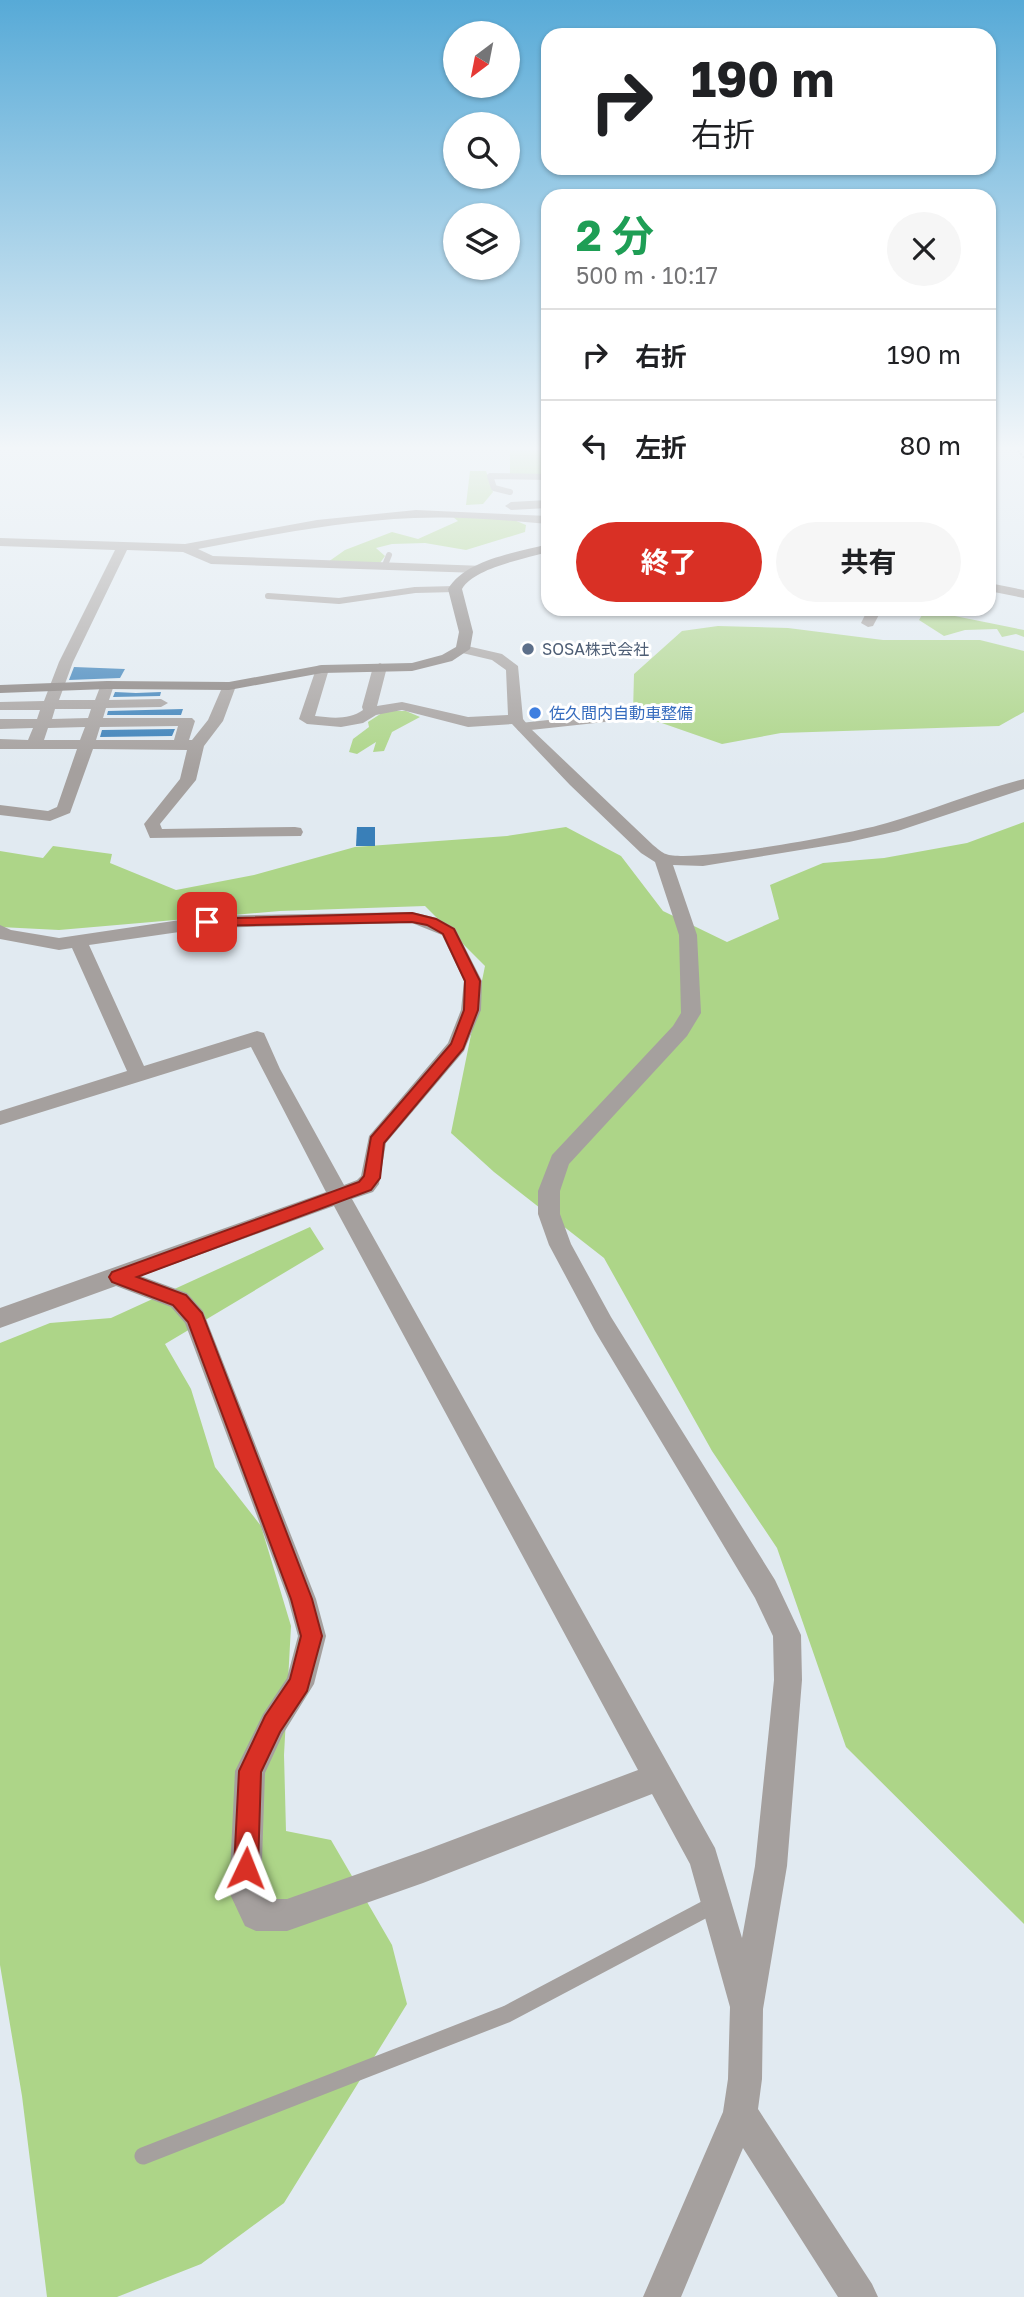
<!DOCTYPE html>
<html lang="ja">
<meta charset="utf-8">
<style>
:root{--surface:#fff;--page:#f6f6f6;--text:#202124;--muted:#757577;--line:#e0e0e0;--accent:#d93025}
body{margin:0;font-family:"Golos Text","Noto Sans JP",sans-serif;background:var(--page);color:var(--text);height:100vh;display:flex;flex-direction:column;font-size:26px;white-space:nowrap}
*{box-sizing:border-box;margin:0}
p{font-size:23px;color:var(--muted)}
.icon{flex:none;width:38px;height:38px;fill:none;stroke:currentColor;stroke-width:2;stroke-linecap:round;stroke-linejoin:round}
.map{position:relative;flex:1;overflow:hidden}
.side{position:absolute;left:541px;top:189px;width:455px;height:427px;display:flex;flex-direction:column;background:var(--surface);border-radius:21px;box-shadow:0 2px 5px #0004}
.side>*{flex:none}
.banner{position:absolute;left:541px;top:28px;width:455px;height:147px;border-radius:21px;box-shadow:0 2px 5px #0004;background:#fff;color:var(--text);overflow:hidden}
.needle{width:46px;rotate:212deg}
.fabs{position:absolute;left:443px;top:21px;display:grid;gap:14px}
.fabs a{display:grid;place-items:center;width:77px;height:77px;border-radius:50%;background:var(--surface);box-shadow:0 2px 5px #0004;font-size:35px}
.pin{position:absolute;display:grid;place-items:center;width:60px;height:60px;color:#fff;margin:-30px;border-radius:14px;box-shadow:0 4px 10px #0006}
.me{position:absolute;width:77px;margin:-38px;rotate:2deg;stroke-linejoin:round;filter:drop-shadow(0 0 5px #0008)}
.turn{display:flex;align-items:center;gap:24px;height:147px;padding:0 35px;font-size:32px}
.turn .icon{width:91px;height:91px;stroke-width:2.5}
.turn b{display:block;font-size:49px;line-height:60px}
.round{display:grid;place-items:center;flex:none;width:74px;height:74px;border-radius:37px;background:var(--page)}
.head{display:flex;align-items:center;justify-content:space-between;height:119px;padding:0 35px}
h1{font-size:42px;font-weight:700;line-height:52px;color:#1e9e55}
.action{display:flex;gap:14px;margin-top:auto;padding:14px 35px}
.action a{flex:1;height:80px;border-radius:42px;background:var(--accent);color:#fff;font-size:28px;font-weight:700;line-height:80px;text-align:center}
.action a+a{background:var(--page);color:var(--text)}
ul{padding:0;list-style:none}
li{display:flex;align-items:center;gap:21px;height:91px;padding:0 35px;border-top:2px solid var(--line)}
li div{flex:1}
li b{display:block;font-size:26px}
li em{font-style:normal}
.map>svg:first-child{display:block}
.green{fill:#add588}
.building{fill:#397fb8}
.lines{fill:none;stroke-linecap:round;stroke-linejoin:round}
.path{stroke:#80868b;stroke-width:2;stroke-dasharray:2 2;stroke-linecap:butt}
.lane-far2{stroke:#a5a09e;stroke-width:6}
.lane-far1{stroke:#a5a09e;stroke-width:8}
.lane{stroke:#a5a09e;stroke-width:17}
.street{fill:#a5a09e;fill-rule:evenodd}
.secondary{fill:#847d7a;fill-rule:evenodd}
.route{fill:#d93025;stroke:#8d1f18;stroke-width:2}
.service-dot{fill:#5c6f8a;stroke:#fff;stroke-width:2.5}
.shop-dot{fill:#3f7fe0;stroke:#fff;stroke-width:2.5}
.labels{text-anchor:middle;stroke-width:6;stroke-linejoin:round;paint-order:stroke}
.far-service-label{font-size:16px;fill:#4e5e75;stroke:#fff;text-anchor:start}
.far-shop-label{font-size:16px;fill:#366cbe;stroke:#fff;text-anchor:start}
</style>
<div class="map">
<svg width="1024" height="2297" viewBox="0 0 1024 2297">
<rect width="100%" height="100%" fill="#e1eaf1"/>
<!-- green -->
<g class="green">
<rect x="510" y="450" width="38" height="25"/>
<path d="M470 471H486L493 492 483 504 466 505Z"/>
<path d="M453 517 514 520 526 525 525 532 466 550 425 543 392 544 376 548 385 556 380 563 328 562 345 550 392 532 418 539 458 521Z"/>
<path d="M925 610 1024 630V637L1016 634 1002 637 997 629 965 630 944 636 919 620Z"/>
<path d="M718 626 788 628 883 640H980L1024 651V712L999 726 781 733 722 744 633 713 634 674 682 631Z"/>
<path d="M385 711H406L420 717 392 732 384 751 373 752 376 742 357 754 349 752 353 739 369 727 368 722Z"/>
<path d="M1024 822V1924L846 1747 777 1548 712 1451 604 1258 494 1172 451 1133 485 966 425 906 280 911 59 930 0 927V851L43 858 53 846 112 854 110 863 176 890 254 875 355 847 507 836 566 827 621 856 663 911 727 942 779 919 770 885 823 863 884 858 967 843Z"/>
<path d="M310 1227 324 1249 165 1344 191 1389 215 1467 261 1526 291 1626 284 1755 286 1831 331 1840 392 1945 407 2004 284 2203 201 2264 117 2297H47L22 2096 0 1965V1343L50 1323 111 1318Z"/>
</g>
<!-- building -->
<g class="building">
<path d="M74 667 125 669 120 678 69 680Z"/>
<path d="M115 692 136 693 161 692 160 696 113 697Z"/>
<path d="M183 709 181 715H107L108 711Z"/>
<path d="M175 729 172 736 100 737 102 730Z"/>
<path d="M357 827H375V846H356Z"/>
</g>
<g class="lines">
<!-- path -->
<path class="path" d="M1018 450 1024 458"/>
<!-- lane-far2 -->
<g class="lane-far2">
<path d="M510 492 494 488 490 476 548 477"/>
<path d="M385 565 389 555"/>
<path d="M268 596 339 601 415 590 455 589"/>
</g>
<!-- lane-far1 -->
<path class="lane-far1" d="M521 727 641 714"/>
<!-- lane -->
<path class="lane" d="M143 2156 507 2014 713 1905"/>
<!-- street -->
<g class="street">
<path d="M548 500V508L511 510 505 506 511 502Z"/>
<path d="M416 510 548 516V524C503 520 459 516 414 518 341 521 270 535 198 549L213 556 484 566 485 569 479 573 211 564 183 552 127 550 73 662 59 700H95L102 682H112L114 685 109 700 161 699 168 703 161 707 106 708 103 718H192L195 721 189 740H192L208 720 224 683H234L236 686 223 721 204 746 196 780 160 824 162 829 295 827 301 828 303 832 301 836 150 838 144 824 180 779 187 750 93 749 70 813 50 821 0 815V805L48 811 57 807 77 749H0V739L28 740 33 728 0 729V719H37L40 710H0V702L44 701 59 662 115 550 0 546V538L185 544 317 520ZM55 709H91L88 718 52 719ZM178 726 174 740H96L100 727ZM85 727 80 740H44L48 728Z"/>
<path d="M989 583 1024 590V598L989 591Z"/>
<path d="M868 609H882L873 626 868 627 861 623Z"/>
<path d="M463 645 502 654 518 666 523 719 530 728 653 845C657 848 662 853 666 854 691 864 855 833 887 823 933 810 977 791 1024 779V789L898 831 849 842 703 866 673 865 697 935 701 1013 687 1036 569 1164 560 1191V1214L571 1244 611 1317 775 1580 801 1635 802 1680 787 1866 763 2009 762 2079 758 2109 872 2284 878 2297H838L743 2148 681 2297H643L723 2112 728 2079 730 2007 690 1864 652 1794 423 1883 287 1931H256L245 1926 229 1892 235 1771 263 1714 287 1678 298 1636 288 1599 185 1323 171 1307 116 1286 0 1328V1308L326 1192 251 1047 0 1125V1111L127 1071 72 948 59 950 0 939V925L11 930 59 938 207 916 412 912 437 918 455 928 482 981 481 1010 464 1051 386 1143 379 1184 373 1192 352 1199 715 1848 742 1938 755 1866 774 1680 773 1636 755 1598 595 1331 549 1245 538 1214V1191L552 1155 673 1026 681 1013 679 935 655 862 641 853 570 785 512 724 468 727 402 710 376 715 363 723 341 727 307 724 299 719 317 666 322 665 329 669 315 716C332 718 349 720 363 710L362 707 373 667 380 663 387 667 377 706 402 702 468 717 508 715 506 670 492 660 458 652V646ZM412 923 442 935 464 981 461 1010 448 1043 369 1136 361 1176 357 1180 344 1185 280 1069 264 1033 257 1031 144 1066 89 945 207 928ZM334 1206 638 1770 423 1851 287 1899H265L261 1890 265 1773 283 1734 314 1684 326 1636 316 1599 203 1311 187 1293 141 1276Z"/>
</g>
<!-- secondary -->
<path class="secondary" d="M548 544V552C524 559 474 568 462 589L473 632 470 649 452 661 412 671 322 673 229 690 107 689 0 693V685L107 681 229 682 322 665 412 663 442 655 456 647 459 632 448 589C466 559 516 553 548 544Z"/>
</g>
<!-- sky -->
<linearGradient id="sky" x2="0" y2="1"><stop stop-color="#57aad7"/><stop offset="0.58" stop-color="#f2f6f9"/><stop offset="1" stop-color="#f2f6f9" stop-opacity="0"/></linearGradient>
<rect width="1024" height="772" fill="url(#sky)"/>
<!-- route -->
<path class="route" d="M412 913 436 919 454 929 480 981 478 1010 463 1049 384 1143 380 1178 371 1190 137 1277 186 1295 202 1313 312 1599 322 1636 307 1691 280 1732 261 1772 258 1868 254 1876 246 1879 238 1876 234 1868 239 1771 265 1716 290 1679 301 1636 291 1599 188 1322 173 1305 112 1282 109 1277 112 1272 359 1182 364 1176 371 1137 451 1044 464 1010 465 981 443 934 427 925 412 922 207 926 203 925V919Z"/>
<!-- markers -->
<circle class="service-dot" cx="528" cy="649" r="7"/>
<circle class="shop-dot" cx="535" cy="713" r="7"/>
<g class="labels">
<!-- far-service labels -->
<g class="far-service-label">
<text x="542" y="655">SOSA株式会社</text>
</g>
<!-- far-shop labels -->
<g class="far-shop-label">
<text x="549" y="719">佐久間内自動車整備</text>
</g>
</g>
</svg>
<div class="fabs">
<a><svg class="needle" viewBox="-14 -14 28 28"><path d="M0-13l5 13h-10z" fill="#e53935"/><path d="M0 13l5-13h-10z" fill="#757577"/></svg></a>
<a><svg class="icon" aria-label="search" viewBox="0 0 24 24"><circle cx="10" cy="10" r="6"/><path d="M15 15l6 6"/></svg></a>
<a><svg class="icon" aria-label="layers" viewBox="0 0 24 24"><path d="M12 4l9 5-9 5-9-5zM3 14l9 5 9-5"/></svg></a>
</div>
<div class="pin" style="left:207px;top:922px;background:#d93025"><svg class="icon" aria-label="arrive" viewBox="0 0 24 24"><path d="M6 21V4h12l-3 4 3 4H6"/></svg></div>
<svg class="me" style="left:246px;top:1868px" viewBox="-20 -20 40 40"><path d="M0-17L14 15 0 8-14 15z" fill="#d93025" stroke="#fff" stroke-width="4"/></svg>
<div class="banner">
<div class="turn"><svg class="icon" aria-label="right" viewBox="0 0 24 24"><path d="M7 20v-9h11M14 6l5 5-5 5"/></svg><div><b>190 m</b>右折</div></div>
</div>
<section class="side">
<div class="head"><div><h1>2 分</h1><p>500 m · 10:17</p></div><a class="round"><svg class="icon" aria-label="close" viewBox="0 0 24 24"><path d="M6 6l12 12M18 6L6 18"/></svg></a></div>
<ul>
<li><svg class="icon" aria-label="right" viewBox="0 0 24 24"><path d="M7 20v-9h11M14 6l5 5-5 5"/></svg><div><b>右折</b></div><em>190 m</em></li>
<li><svg class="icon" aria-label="left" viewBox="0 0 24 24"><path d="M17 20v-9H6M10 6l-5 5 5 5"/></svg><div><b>左折</b></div><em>80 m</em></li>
</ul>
<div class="action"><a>終了</a><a>共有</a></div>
</section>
</div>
